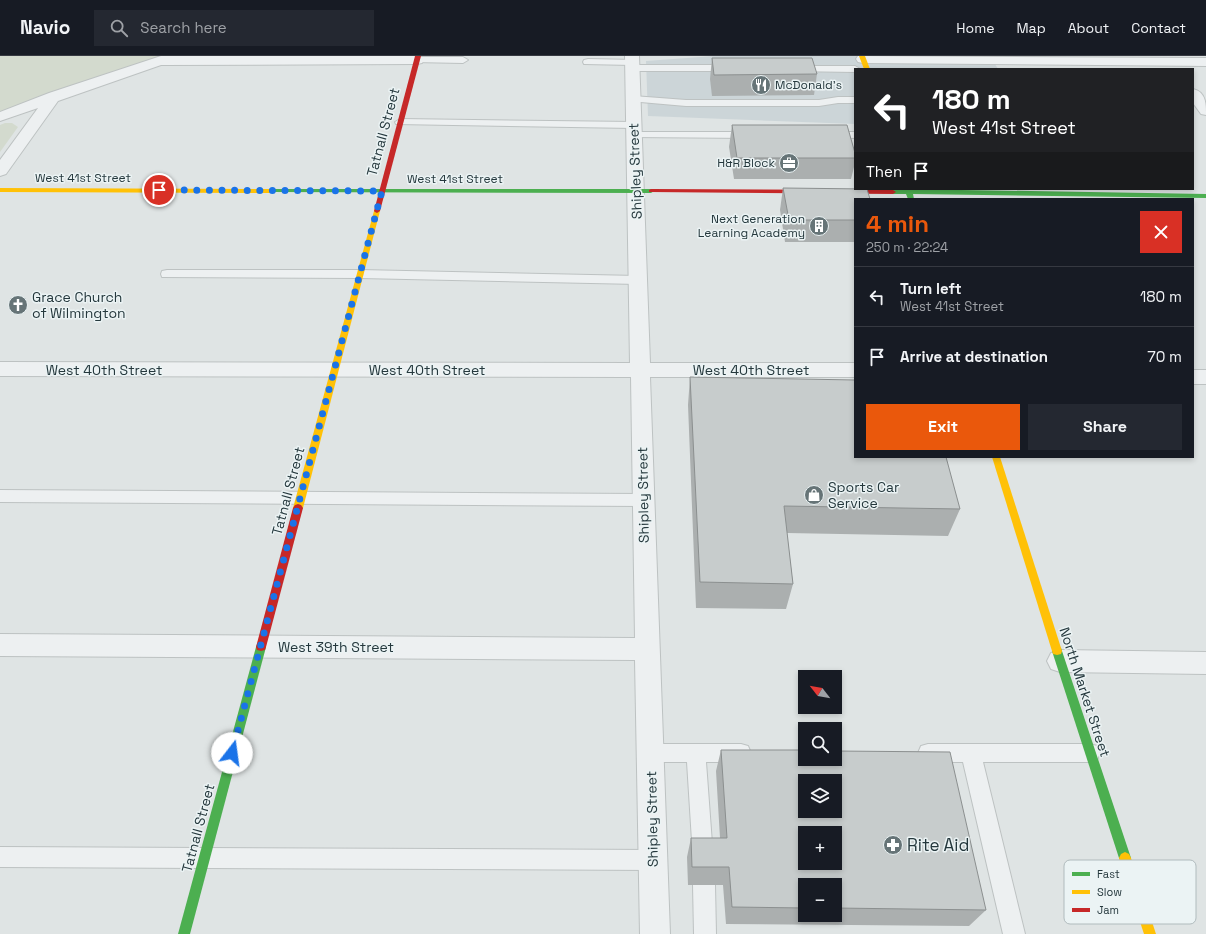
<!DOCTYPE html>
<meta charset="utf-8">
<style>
:root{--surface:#171b24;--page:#242831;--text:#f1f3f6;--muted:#9ea1a6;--line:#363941;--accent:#ea580c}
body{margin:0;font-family:"Space Grotesk",sans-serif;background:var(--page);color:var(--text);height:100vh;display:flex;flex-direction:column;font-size:15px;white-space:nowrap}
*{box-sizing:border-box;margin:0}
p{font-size:13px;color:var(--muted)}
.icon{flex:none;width:22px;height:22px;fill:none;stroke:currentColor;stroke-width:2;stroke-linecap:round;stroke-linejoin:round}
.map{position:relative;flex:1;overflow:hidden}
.panel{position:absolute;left:854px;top:142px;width:340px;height:260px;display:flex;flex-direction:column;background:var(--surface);border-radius:0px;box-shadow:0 2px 6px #0003}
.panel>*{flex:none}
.hud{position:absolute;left:854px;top:12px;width:340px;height:122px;border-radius:0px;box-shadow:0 2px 6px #0003;background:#202124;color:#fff;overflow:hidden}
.needle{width:26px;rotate:301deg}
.fabs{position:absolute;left:798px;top:614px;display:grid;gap:8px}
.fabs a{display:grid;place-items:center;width:44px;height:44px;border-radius:0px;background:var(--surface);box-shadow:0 2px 6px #0003;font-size:20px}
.pin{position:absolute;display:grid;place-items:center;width:34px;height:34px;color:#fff;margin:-17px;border:2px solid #fff;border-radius:50%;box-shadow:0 1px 4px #0007}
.me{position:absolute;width:44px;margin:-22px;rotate:15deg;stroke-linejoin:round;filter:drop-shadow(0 0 3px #0008)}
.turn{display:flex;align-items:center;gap:14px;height:84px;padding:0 12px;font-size:18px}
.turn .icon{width:52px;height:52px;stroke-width:2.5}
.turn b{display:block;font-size:28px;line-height:34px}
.then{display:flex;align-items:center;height:38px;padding:0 12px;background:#0003;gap:8px;font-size:15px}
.round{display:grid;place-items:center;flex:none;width:42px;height:42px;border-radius:0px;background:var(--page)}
.head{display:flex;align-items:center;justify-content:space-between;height:68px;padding:0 12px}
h1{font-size:24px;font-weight:600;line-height:30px;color:var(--accent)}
.action{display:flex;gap:8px;margin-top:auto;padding:8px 12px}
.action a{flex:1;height:46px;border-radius:0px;background:var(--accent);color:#fff;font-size:16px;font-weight:600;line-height:46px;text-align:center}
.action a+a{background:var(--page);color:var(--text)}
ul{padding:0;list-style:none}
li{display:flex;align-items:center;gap:12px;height:60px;padding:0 12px;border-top:1px solid var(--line)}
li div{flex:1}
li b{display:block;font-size:15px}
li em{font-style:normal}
header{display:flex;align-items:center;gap:24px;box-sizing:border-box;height:56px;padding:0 20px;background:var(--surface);border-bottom:1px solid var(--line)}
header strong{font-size:19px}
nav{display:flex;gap:22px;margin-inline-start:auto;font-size:14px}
.search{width:280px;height:36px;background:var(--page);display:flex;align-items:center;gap:10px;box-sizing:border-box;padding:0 14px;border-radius:0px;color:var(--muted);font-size:15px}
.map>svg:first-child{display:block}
.built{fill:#ccd5d8}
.green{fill:#d3dace}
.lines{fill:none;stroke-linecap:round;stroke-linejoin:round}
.lane-casing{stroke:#bdc2c2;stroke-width:2}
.street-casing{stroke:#bdc2c2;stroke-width:2}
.lane{fill:#edf0f1;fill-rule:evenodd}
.street{fill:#edf0f1;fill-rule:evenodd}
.fast{fill:#4caf50;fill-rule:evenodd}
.slow{fill:#ffc107;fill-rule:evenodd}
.jam{fill:#c62828;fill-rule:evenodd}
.wall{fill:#abafaf;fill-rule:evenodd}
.building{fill:#c7cccc;stroke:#8b8f8f;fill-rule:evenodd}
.route{stroke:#1a73e8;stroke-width:7;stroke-dasharray:0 12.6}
.labels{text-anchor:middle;stroke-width:3;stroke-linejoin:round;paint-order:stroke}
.far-poi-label{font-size:12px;fill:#25383d;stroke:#ebf3f4;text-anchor:end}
.far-street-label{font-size:12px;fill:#25383d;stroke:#ebf3f4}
.street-label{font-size:14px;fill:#25383d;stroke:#ebf3f4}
.poi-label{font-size:14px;fill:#25383d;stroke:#ebf3f4;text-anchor:start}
.near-poi-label{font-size:17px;fill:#25383d;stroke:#ebf3f4;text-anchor:start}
.key{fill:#ebf3f4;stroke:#b0bbbd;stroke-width:1}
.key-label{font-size:11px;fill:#25383d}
</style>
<header>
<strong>Navio</strong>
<div class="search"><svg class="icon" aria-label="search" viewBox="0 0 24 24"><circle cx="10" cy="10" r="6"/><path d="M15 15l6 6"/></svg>Search here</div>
<nav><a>Home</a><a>Map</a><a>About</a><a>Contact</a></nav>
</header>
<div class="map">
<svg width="1206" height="878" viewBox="0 0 1206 878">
<rect width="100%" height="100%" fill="#dfe4e4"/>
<!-- built -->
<path class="built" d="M714 0H990L998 13H855V68L648 60 646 5Z"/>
<!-- green -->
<g class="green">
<path d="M0 0H163L60 33 0 57Z"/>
<path d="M5 67H12L18 71 0 96V69Z"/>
</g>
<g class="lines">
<defs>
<g id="lane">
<path d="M417 1H463L468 4 463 7 413 6 412 4Z"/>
<path d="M588 3 636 4 637 6 632 9H731L736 12 731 15H632L627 12 632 9 584 8 583 6 584 4Z"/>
<path d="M795 10H855L860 13H855V16L791 15 790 13Z"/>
<path d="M633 40 686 44H819L838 41H855V47H838L819 50H686L629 45 628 43 629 41Z"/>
<path d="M400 63 634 66 639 69 634 72 396 68 395 66Z"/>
<path d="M634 76H751L757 79 751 82 630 81 628 79Z"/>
<path d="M829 76H855V82L825 81 823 79Z"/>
<path d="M167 214H360L638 220 643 221 645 224 643 227 638 228 360 222 162 221 161 218 162 215Z"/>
<path d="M0 434 643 438 649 440 651 444 649 448 643 450 0 446Z"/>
<path d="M650 688H741L748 690 751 697 748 704 741 706H706L713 801 710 808 703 811 696 808 693 801 687 706H650L643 704 640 697 643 690Z"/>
<path d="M928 688H1090L1097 690 1100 697 1097 704 1090 706H983L1025 878H1003L963 706H928L921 704 918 697 921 690Z"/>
<path d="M0 791 653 794 660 797 663 804 660 811 653 814 0 811Z"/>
<path d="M704 818 712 821 715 829 716 878H694L693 829 696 821Z"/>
</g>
<g id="street">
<path d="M161 0H418L424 4 422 7 417 8 161 9 58 45 6 118 0 120V104L38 52 0 65V56L49 37Z"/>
<path d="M625 0H639L650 307H855V321H650L670 878H640L635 604 0 600V578L635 582 631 321 0 320V306L630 307Z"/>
<path d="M858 0 1206 2V10L863 7 858 6 856 3Z"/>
<path d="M1193 33C1206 36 1206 48 1206 59L1201 58 1193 47Z"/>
<rect x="1193" y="314" width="13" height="14"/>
<path d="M1060 594 1206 596V618L1060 616 1051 613 1047 605 1051 597Z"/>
</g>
</defs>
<!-- lane casing -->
<use href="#lane" class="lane-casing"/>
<!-- street casing -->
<use href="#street" class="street-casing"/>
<!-- lane -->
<use href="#lane" class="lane"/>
<!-- street -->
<use href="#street" class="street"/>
<!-- fast -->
<g class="fast">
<path d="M270 133H651L654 135 651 137 268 136 267 135Z"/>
<path d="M905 133 1206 138V142L913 138 914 143H908L906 138H893L890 136 893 134H905Z"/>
<path d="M261 587 265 588 266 591 190 878H178L256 591 257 588Z"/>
<path d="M1057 591 1061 592 1131 802 1129 806 1125 808 1121 806 1119 802 1052 595 1053 592Z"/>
</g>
<!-- slow -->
<g class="slow">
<path d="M859 0H865L870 13H864Z"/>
<path d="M0 132 270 133 273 135 270 137 0 136Z"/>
<path d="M377 153 380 155 303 452 301 455H295L293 452 374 155Z"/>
<path d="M992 401H1000L1062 595 1061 598 1057 599 1053 598 1052 595Z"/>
<path d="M1125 796 1129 798 1131 802 1156 878H1144L1119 802 1121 798Z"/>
</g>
<!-- jam -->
<g class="jam">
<path d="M415 0H421L380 155 377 157 375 156 374 155Z"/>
<path d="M651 133 893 134 896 136 893 138 649 136V134Z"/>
<path d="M298 448 301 449 303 452 266 591 265 594 261 595 257 594 256 591 293 452 295 449Z"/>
</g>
</g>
<!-- wall -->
<g class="wall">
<path d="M712 2 817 18 814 39 712 40 710 23Z"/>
<path d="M732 69 855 97V107L851 123H734L729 91Z"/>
<path d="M783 132 855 143V186H785L780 154Z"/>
<path d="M690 321 960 453 948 480 787 477 793 528 786 553 696 552 688 349Z"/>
<path d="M721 694 986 854 969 870 726 868 723 829H688L687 801 691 782H720L716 715ZM805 829H835V859H805Z"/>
</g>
<!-- building -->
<g class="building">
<path d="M712 2H812L817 18 714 19Z"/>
<path d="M732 69H847L855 97V102H737Z"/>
<path d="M783 132 867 133 870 143H855V164H789Z"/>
<path d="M690 321 855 324V401H946L960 453 784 450 793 528 700 526Z"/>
<path d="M721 694H805V703H835V695L950 696 986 854 835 852V829H805V852L732 851 729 811H692L691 782H727ZM805 725H835V755H805ZM805 777H835V807H805Z"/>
</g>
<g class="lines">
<!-- route -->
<path class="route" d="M159 134 382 135 232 697"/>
</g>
<!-- icons -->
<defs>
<symbol id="restaurant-disc" viewBox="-11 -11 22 22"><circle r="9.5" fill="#667477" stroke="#ebf3f4"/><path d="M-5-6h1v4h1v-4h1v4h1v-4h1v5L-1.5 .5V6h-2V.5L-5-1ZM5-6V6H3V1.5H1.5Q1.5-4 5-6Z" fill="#fff"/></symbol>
<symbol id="office-disc" viewBox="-11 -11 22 22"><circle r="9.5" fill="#667477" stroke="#ebf3f4"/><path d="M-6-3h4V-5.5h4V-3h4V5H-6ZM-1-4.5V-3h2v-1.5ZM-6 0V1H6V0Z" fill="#fff"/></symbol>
<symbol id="building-disc" viewBox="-11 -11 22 22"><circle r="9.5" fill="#667477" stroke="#ebf3f4"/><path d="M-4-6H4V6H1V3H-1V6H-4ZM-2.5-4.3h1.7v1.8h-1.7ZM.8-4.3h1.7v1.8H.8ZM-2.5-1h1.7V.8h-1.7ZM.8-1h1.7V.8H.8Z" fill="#fff"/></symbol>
<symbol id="church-disc" viewBox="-11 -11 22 22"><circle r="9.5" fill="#667477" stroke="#ebf3f4"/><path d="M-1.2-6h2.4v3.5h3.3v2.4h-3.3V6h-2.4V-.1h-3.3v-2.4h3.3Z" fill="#fff"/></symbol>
<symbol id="shop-disc" viewBox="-11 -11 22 22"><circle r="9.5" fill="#667477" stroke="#ebf3f4"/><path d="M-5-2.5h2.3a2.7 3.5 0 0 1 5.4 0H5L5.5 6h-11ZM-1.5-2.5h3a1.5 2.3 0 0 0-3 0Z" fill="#fff"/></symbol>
<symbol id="pharmacy-disc" viewBox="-11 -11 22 22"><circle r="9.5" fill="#667477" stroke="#ebf3f4"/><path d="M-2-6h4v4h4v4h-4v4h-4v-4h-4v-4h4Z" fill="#fff"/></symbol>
</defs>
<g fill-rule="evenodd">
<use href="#restaurant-disc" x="750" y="18" width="22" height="22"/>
<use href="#office-disc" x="778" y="96" width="22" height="22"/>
<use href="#building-disc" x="808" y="159" width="22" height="22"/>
<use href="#church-disc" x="7" y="238" width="22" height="22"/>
<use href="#shop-disc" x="803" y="428" width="22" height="22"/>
<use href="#pharmacy-disc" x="882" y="778" width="22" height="22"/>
</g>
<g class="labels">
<!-- far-poi labels -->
<g class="far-poi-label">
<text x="775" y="33" text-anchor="start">McDonald's</text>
<text x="775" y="111">H&amp;R Block</text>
<text x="805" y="167">Next Generation<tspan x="805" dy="14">Learning Academy</tspan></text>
</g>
<!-- far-street labels -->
<g class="far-street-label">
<text x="83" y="126">West 41st Street</text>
<text x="455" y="127">West 41st Street</text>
</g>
<!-- street labels -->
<g class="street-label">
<text transform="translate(383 76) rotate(-75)" y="5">Tatnall Street</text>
<text transform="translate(635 115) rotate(-92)" y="5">Shipley Street</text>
<text x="104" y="319">West 40th Street</text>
<text x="427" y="319">West 40th Street</text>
<text x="751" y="319">West 40th Street</text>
<text transform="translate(288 435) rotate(-75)" y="5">Tatnall Street</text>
<text transform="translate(643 439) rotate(-91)" y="5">Shipley Street</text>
<text x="336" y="596">West 39th Street</text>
<text transform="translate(1085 636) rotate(72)" y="5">North Market Street</text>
<text transform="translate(652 763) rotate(-91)" y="5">Shipley Street</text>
<text transform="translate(198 772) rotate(-75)" y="5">Tatnall Street</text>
</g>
<!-- poi labels -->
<g class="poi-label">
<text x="32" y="246">Grace Church<tspan x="32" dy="16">of Wilmington</tspan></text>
<text x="828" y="436">Sports Car<tspan x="828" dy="16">Service</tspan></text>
</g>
<!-- near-poi labels -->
<g class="near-poi-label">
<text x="907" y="795">Rite Aid</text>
</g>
</g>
<!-- legend -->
<rect x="1064" y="804" width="132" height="64" rx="6" class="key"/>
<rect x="1072" y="816" width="18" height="4" fill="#4caf50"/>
<rect x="1072" y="834" width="18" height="4" fill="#ffc107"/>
<rect x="1072" y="852" width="18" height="4" fill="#c62828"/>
<g class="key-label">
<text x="1097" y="822">Fast</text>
<text x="1097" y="840">Slow</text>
<text x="1097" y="858">Jam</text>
</g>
</svg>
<div class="fabs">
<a><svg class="needle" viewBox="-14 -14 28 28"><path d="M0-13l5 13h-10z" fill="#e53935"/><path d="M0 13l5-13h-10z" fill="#9ea1a6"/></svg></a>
<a><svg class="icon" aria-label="search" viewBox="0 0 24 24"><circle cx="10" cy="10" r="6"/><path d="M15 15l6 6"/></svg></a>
<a><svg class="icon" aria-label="layers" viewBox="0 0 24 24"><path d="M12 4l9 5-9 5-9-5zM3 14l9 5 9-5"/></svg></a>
<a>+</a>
<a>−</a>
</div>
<div class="pin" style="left:159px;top:134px;background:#d93025"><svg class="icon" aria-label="arrive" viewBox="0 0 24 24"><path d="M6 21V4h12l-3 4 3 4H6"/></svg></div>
<svg class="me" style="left:232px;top:697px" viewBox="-20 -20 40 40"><circle r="19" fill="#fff"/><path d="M0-13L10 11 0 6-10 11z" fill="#1a73e8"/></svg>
<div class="hud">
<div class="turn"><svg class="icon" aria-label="left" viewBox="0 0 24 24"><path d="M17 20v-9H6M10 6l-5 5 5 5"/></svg><div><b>180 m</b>West 41st Street</div></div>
<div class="then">Then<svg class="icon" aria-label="arrive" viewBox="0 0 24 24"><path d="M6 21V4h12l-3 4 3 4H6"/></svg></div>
</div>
<section class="panel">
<div class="head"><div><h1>4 min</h1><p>250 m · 22:24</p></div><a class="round" style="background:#d93025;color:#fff"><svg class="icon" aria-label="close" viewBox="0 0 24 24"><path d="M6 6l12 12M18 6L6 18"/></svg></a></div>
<ul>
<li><svg class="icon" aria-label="left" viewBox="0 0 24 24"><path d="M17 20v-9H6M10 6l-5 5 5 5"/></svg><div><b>Turn left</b><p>West 41st Street</p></div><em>180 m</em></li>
<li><svg class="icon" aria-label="arrive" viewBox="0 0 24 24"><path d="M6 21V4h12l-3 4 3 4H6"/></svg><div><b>Arrive at destination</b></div><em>70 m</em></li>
</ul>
<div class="action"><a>Exit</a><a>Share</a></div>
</section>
</div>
